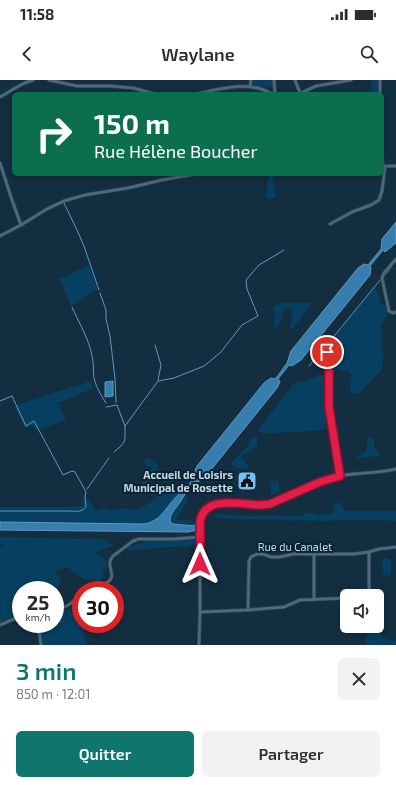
<!DOCTYPE html>
<html lang="fr">
<meta charset="utf-8">
<style>
:root{--surface:#fff;--page:#f2f2f3;--text:#2b2b33;--muted:#7c7c81;--accent:#0f766e}
body{margin:0;font-family:"Exo 2",sans-serif;background:var(--page);color:var(--text);height:100vh;display:flex;flex-direction:column;font-size:15px;white-space:nowrap}
*{box-sizing:border-box;margin:0}
p{font-size:13px;color:var(--muted)}
.icon{flex:none;width:22px;height:22px;fill:none;stroke:currentColor;stroke-width:2;stroke-linecap:round;stroke-linejoin:round}
.map{position:relative;height:565px;overflow:hidden}
.details{display:flex;flex-direction:column;background:var(--surface);flex:1}
.details>*{flex:none}
.top-card{position:absolute;left:12px;top:12px;width:372px;height:84px;border-radius:6px;box-shadow:0 2px 6px #0003;background:#0b6e4f;color:#fff;overflow:hidden}
.fabs{position:absolute;left:340px;top:509px;display:grid;gap:8px}
.fabs a{display:grid;place-items:center;width:44px;height:44px;border-radius:6px;background:var(--surface);box-shadow:0 2px 6px #0003;font-size:20px}
.speed{position:absolute;left:12px;top:501px;display:flex;gap:8px;font-size:20px;font-weight:700;text-align:center}
.speed>*{display:grid;place-content:center;width:52px;height:52px;border-radius:50%;background:var(--surface);box-shadow:0 2px 6px #0003;line-height:1}
.speed small{font-size:10px;font-weight:400}
.speed .limit{border:6px solid #d22;background:#fff;color:#111}
.pin{position:absolute;display:grid;place-items:center;width:34px;height:34px;color:#fff;margin:-17px;border:2px solid #fff;border-radius:50%;box-shadow:0 1px 4px #0007}
.me{position:absolute;width:44px;margin:-22px;rotate:0deg;stroke-linejoin:round;filter:drop-shadow(0 0 3px #0008)}
.turn{display:flex;align-items:center;gap:14px;height:84px;padding:0 16px;font-size:18px}
.turn .icon{width:52px;height:52px;stroke-width:2.5}
.turn b{display:block;font-size:28px;line-height:34px}
.round{display:grid;place-items:center;flex:none;width:42px;height:42px;border-radius:6px;background:var(--page)}
.overview{display:flex;align-items:center;justify-content:space-between;height:68px;padding:0 16px}
h1{font-size:24px;font-weight:600;line-height:30px;color:var(--accent)}
.cta{display:flex;gap:8px;margin-top:auto;padding:8px 16px}
.cta a{flex:1;height:46px;border-radius:6px;background:var(--accent);color:#fff;font-size:16px;font-weight:600;line-height:46px;text-align:center}
.cta a+a{background:var(--page);color:var(--text)}
.status{display:flex;justify-content:space-between;align-items:center;height:28px;padding:0 20px;background:var(--surface);direction:ltr}
.status svg{height:11px;fill:currentColor}
header{display:flex;justify-content:space-between;align-items:center;height:52px;padding:0 16px;background:var(--surface);font-size:18px;font-weight:600}
.map>svg:first-child{display:block}
.green{fill:#063f5f}
.water{fill:#377eae;stroke:#6298be}
.lines{fill:none;stroke-linecap:round;stroke-linejoin:round}
.stream{stroke:#6298be;stroke-width:1}
.minor-casing{stroke:#344858;stroke-width:4}
.minor{stroke:#4c697e;stroke-width:2.5}
.route-casing{stroke:#92132f;stroke-width:10}
.route{stroke:#e11d48;stroke-width:7}
.labels{text-anchor:middle;stroke-width:4;stroke-linejoin:round;paint-order:stroke}
.poi-label{font-size:11px;font-weight:bold;fill:#c7d6e2;stroke:#082436;text-anchor:end}
.street-label{font-size:11px;fill:#c7d6e2;stroke:#082436}
</style>
<div class="status"><b>11:58</b><svg viewBox="0 0 49 12"><path d="M0 12V9h3v3zM5 12V6h3v6zM10 12V3h3v9zM15 12V0h3v12zM26 1h20v11H26zM47 4h2v5h-2z"/></svg></div>
<header><svg class="icon" aria-label="back" viewBox="0 0 24 24"><path d="M15 5l-7 7 7 7"/></svg>Waylane<svg class="icon" aria-label="search" viewBox="0 0 24 24"><circle cx="10" cy="10" r="6"/><path d="M15 15l6 6"/></svg></header>
<div class="map">
<svg width="396" height="565" viewBox="0 0 396 565">
<rect width="100%" height="100%" fill="#132e41"/>
<!-- green -->
<g class="green">
<path d="M252 0H273V8L252 5 251 4Z"/>
<path d="M371 0H379V14H373L372 13Z"/>
<path d="M269 94H272L276 118 267 119 265 113 268 107 267 104 269 99Z"/>
<path d="M89 185 98 210 88 215 73 225H71L59 199Z"/>
<path d="M376 206 381 225H387L388 233 381 245 383 257 381 263 384 274 382 289 358 314 352 313 350 311 351 294 349 291 331 289 327 266Z"/>
<path d="M280 223H313L292 249H290L293 232 290 228H287L283 230C282 237 281 247 274 248L273 247C275 238 277 236 272 228Z"/>
<path d="M320 295 323 296 325 300 329 343 324 347V350L263 354 258 350 296 301C305 304 312 299 320 295Z"/>
<path d="M91 301 93 308 58 323 66 340 36 351 33 345 25 348 14 326Z"/>
<path d="M255 357 257 358V366L240 377 248 385 249 388C242 389 236 390 231 384 233 380 235 379 238 377 243 371 249 365 252 358Z"/>
<path d="M368 357 374 359V366L375 368 379 371 380 376 357 378V376C371 372 365 368 368 357Z"/>
<path d="M148 378 152 380 159 387 157 390 152 394 150 401 132 411H130L127 408 129 407 132 408 143 402C144 395 150 392 153 387L151 386 147 387 143 380Z"/>
<path d="M278 400 280 413 271 415 270 401Z"/>
<path d="M169 409 170 411H177L180 413C168 423 163 438 147 444L0 442V427H60L81 426 83 418 87 417 96 431 100 429H105L110 431 128 428 131 430H138L152 421 163 411Z"/>
<path d="M184 415 188 418C186 426 179 432 176 440H187L199 443 198 447 196 446 172 444 170 441C170 431 180 424 184 415Z"/>
<path d="M341 422 344 431H396V441L370 440 322 441 234 439 216 438 213 436 218 434 232 435 240 436H255L262 435 300 436 307 433H314L319 435 331 434 333 433 334 424Z"/>
<path d="M0 457 105 459V462L114 465 113 466 95 472C104 477 106 477 107 488L103 491V498L100 501 91 499H84L73 492 68 487 55 492 61 499C60 504 58 507 54 510H21V534L0 542V467L5 465 0 464Z"/>
<path d="M149 460H194L196 461 197 463 191 466 145 469 130 471 127 468Z"/>
<path d="M384 478 389 479 391 482V495L385 496 383 493 382 481Z"/>
<path d="M76 526 87 565H43L40 546 41 544H55V534Z"/>
<path d="M377 544C382 558 381 558 396 561V565H365V563L368 553 364 546H377Z"/>
</g>
<!-- water -->
<g class="water">
<path d="M396 142V163L385 172 383 170 370 186 371 188 370 195 301 280 292 286 289 285 278 299 280 302 277 308 206 396 198 402 195 401C190 407 186 413 182 419 178 427 170 432 170 441L172 444 196 446 198 447V450L188 452 0 450V442L143 444C161 443 168 423 180 413L182 414 193 399 192 398 197 386 264 303 271 298 274 299 277 297 287 283 291 271 358 188 364 184 368 185 381 169 382 159Z"/>
<path d="M113 301V316L105 317V302Z"/>
</g>
<g class="lines">
<!-- stream -->
<g class="stream">
<path d="M64 123 77 150 84 166 99 210"/>
<path d="M386 194 392 186"/>
<path d="M100 213 106 230V239L110 256 115 299 116 322"/>
<path d="M72 227C79 243 89 259 92 276 94 283 93 291 94 298 96 307 101 315 106 323"/>
<path d="M155 265 161 285 158 300"/>
<path d="M326 266 381 199"/>
<path d="M309 286 325 267"/>
<path d="M0 321 12 316 26 346 34 341 63 395 72 391 75 392 86 412 85 417 86 427C81 433 75 431 68 431H0"/>
<path d="M106 327 117 325 125 346"/>
<path d="M114 372 120 367 124 362 125 358V346L158 301 174 298 204 286 220 273 242 245 258 236 247 209 246 200 259 185 284 170"/>
<path d="M87 409 109 378"/>
</g>
<defs>
<g id="minor">
<path d="M49 0 77 6H111L133 8 155 14"/>
<path d="M274 0 275 14"/>
<path d="M295 0 300 13"/>
<path d="M380 0V14"/>
<path d="M250 6 251 0"/>
<path d="M196 14C220 9 250 0 272 14"/>
<path d="M299 14 316 6 351 0"/>
<path d="M0 17C11 11 21 3 33 0"/>
<path d="M382 74 383 86"/>
<path d="M0 83 12 120 21 145"/>
<path d="M382 86H396"/>
<path d="M330 144 352 132 371 125 379 120 382 111 385 87"/>
<path d="M0 156 21 145 47 129 64 121 85 115 128 108 162 100 196 94"/>
<path d="M396 179 384 193 382 198 389 231 393 233 396 232"/>
<path d="M327 272 329 284V327L340 396"/>
<path d="M369 472V516"/>
<path d="M314 475V520"/>
<path d="M89 510 108 502C118 494 104 486 113 476L133 461 139 459H173L200 457"/>
<path d="M248 530 249 481 251 477 257 474H263L271 477H280L293 474H354L369 472 379 469 396 467"/>
<path d="M55 532 70 524 81 514"/>
<path d="M200 532 248 530 284 527 300 520 347 518"/>
<path d="M38 544 41 565"/>
<path d="M0 545 21 536"/>
<path d="M199 565 200 532V442C204 414 242 425 260 425 263 425 267 424 270 424 290 415 314 402 335 397 355 392 376 394 396 389"/>
</g>
</defs>
<!-- minor casing -->
<use href="#minor" class="minor-casing"/>
<!-- minor -->
<use href="#minor" class="minor"/>
</g>
<g class="lines">
<defs>
<path id="route" d="M200 484V442C204 414 242 425 260 425 263 425 267 424 270 424L320 402 340 396 329 327V284L327 272"/>
</defs>
<!-- route casing -->
<use href="#route" class="route-casing"/>
<!-- route -->
<use href="#route" class="route"/>
</g>
<!-- icons -->
<defs>
<symbol id="civic-square" viewBox="-11 -11 22 22"><rect x="-9" y="-9" width="18" height="18" rx="4" fill="#75c0f6" stroke="#082436"/><path d="M-.6-6.5H3V-4.5H.6V-3L4-1V1h2V6H-6V1h2V-1L-.6-3ZM-1.2 2.5V6h2.4V2.5Z" fill="#111"/></symbol>
</defs>
<g fill-rule="evenodd">
<use href="#civic-square" x="236" y="390" width="22" height="22"/>
</g>
<g class="labels">
<!-- poi labels -->
<g class="poi-label">
<text x="233" y="399">Accueil de Loisirs<tspan x="233" dy="13">Municipal de Rosette</tspan></text>
</g>
<!-- street labels -->
<g class="street-label">
<text x="295" y="471">Rue du Canalet</text>
</g>
</g>
</svg>
<div class="fabs">
<a><svg class="icon" aria-label="sound" viewBox="0 0 24 24"><path d="M4 9h4l5-4v14l-5-4H4zM17 9q2 3 0 6"/></svg></a>
</div>
<div class="speed"><div>25<small>km/h</small></div><div class="limit">30</div></div>
<div class="pin" style="left:327px;top:272px;background:#d93025"><svg class="icon" aria-label="arrive" viewBox="0 0 24 24"><path d="M6 21V4h12l-3 4 3 4H6"/></svg></div>
<svg class="me" style="left:200px;top:484px" viewBox="-20 -20 40 40"><path d="M0-17L14 15 0 8-14 15z" fill="#e11d48" stroke="#fff" stroke-width="4"/></svg>
<div class="top-card">
<div class="turn"><svg class="icon" aria-label="right" viewBox="0 0 24 24"><path d="M7 20v-9h11M14 6l5 5-5 5"/></svg><div><b>150 m</b>Rue Hélène Boucher</div></div>
</div>
</div>
<section class="details">
<div class="overview"><div><h1>3 min</h1><p>850 m · 12:01</p></div><a class="round"><svg class="icon" aria-label="close" viewBox="0 0 24 24"><path d="M6 6l12 12M18 6L6 18"/></svg></a></div>
<div class="cta"><a>Quitter</a><a>Partager</a></div>
</section>
